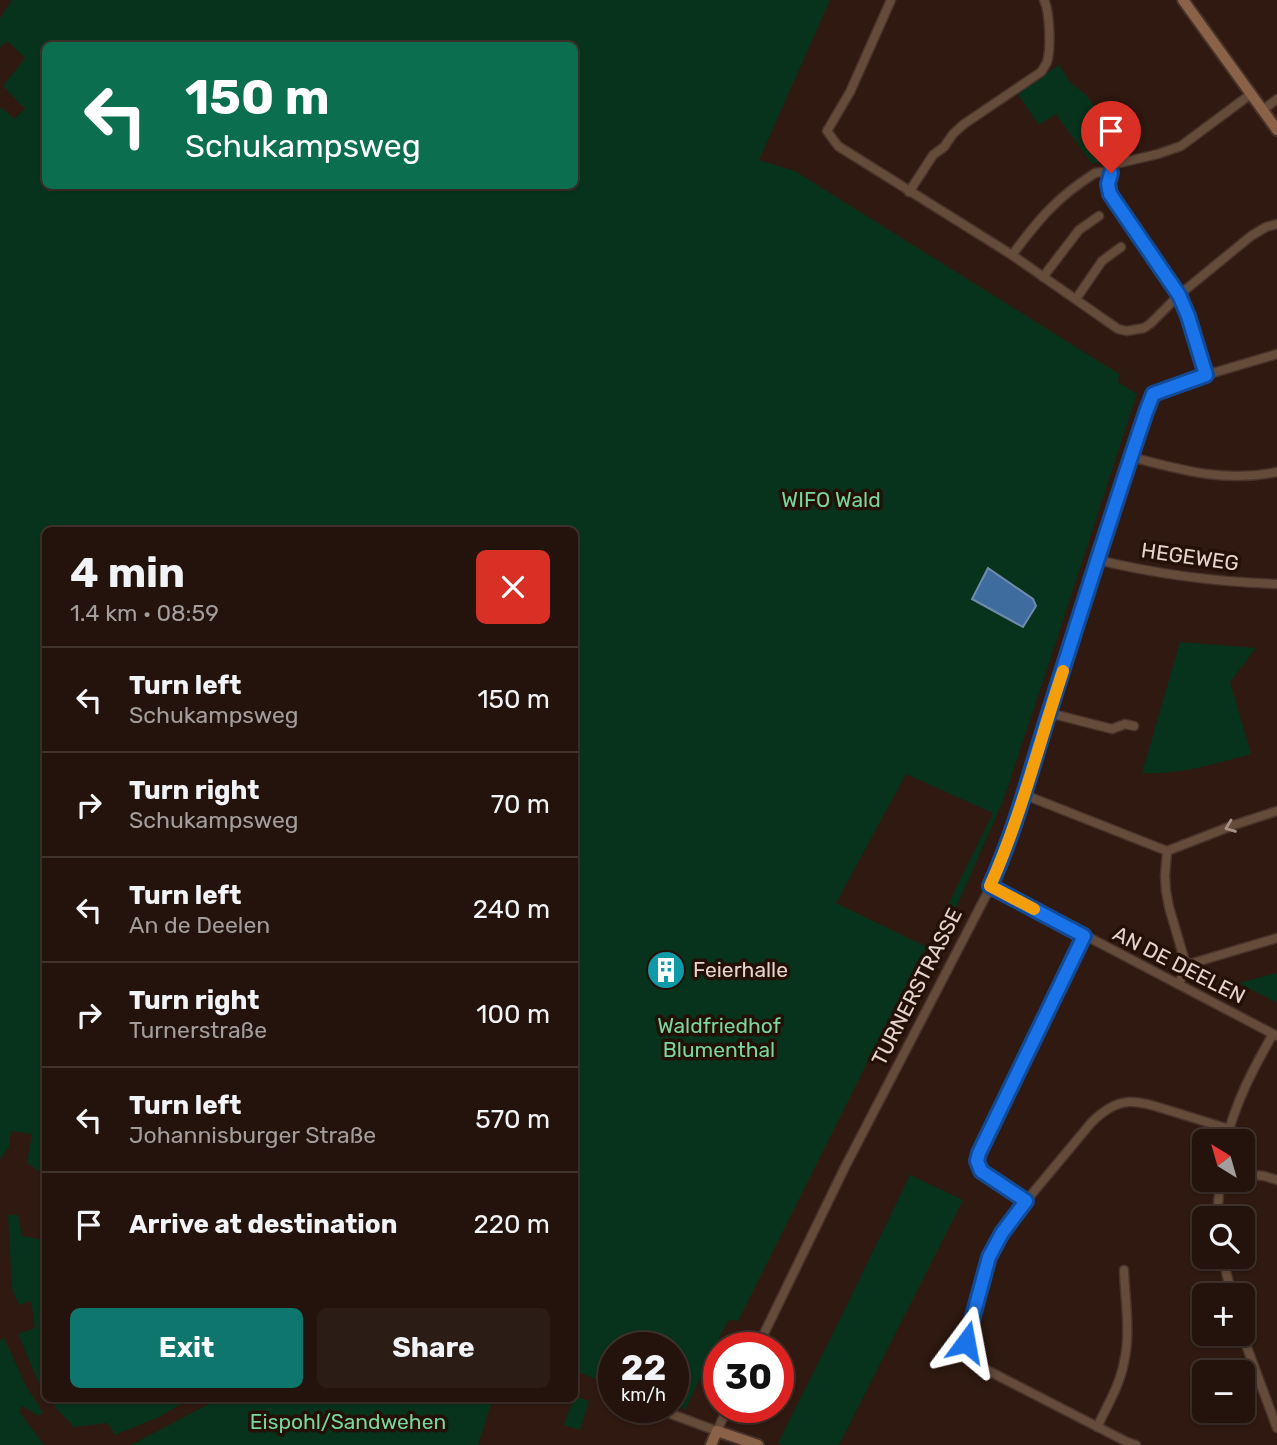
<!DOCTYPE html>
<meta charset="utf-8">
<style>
:root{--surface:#23130c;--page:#2b1c15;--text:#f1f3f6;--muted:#a39e9d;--line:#40322d;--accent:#0f766e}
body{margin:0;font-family:Rubik,sans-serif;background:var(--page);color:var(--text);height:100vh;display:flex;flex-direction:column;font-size:26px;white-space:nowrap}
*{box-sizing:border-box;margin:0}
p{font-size:23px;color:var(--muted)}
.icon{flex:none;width:38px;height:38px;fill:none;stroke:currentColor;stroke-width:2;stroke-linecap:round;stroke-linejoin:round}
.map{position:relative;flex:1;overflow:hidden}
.sheet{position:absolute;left:42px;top:527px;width:536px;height:875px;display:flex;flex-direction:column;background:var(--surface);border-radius:10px;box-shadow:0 2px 5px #0004,0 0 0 2px var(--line)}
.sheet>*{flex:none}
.guide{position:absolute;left:42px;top:42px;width:536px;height:147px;border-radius:10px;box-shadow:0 2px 5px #0004,0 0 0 2px var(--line);background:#0b6e4f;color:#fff;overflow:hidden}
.needle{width:46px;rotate:323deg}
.fabs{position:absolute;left:1192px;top:1129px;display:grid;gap:14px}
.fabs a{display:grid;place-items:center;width:63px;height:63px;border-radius:10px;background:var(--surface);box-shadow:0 2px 5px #0004,0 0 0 2px var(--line);font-size:35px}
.speed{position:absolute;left:598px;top:1332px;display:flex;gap:14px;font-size:35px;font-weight:700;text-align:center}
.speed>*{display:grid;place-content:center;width:91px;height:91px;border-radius:50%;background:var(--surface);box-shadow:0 2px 5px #0004,0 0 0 2px var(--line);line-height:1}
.speed small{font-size:18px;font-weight:400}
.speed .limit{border:10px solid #d22;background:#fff;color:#111}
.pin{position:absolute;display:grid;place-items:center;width:60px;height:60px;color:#fff;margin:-72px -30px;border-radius:50% 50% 50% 0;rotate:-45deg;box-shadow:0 0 7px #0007}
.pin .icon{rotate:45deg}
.me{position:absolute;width:77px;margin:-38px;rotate:13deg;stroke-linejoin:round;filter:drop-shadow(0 0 5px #0008)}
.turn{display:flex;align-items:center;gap:24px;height:147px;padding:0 28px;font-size:32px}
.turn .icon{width:91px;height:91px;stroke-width:2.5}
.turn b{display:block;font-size:49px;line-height:60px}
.round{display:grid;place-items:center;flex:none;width:74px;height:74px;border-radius:10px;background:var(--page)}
.overview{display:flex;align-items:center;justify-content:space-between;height:119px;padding:0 28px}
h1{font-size:42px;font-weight:700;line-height:52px}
.primary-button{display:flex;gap:14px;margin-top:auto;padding:14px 28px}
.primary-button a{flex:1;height:80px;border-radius:10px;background:var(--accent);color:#fff;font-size:28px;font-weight:700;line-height:80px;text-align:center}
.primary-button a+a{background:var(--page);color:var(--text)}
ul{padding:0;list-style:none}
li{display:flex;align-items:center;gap:21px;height:105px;padding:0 28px;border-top:2px solid var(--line)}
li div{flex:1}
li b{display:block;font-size:26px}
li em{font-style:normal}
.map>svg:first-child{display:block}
.green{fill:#07331c;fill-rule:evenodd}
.water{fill:#3f6c9f;stroke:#708bad;stroke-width:2}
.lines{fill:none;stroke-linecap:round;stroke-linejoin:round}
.street-casing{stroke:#48332b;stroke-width:11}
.secondary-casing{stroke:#48332b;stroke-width:14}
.street{stroke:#644b3a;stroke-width:8}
.secondary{stroke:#8a6248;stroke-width:10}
.oneway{stroke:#a49084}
.route-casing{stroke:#114b97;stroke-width:18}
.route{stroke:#1a73e8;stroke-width:12}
.slow{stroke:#f59e0b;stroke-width:12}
.labels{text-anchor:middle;stroke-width:7;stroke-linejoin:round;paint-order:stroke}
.park-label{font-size:21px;fill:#77d79c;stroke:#251008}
.street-label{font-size:21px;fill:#e4d4ce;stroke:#251008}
.poi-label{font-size:21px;fill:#e4d4ce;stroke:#251008;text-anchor:start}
</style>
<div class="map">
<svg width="1277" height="1445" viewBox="0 0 1277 1445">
<rect width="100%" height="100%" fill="#2f1910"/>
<!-- green -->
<g class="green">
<path d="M12 0H830L759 160 795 171 814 183 1119 374 1118 382 1137 394 1052 654 1003 801 944 935 935 931 993 813 906 774 836 903 927 947 915 967 738 1321 729 1320 722 1332 685 1410 674 1404V1348H614V1387L574 1370V530H46L45 1171H39L27 1163 32 1134 11 1131 9 1147 0 1159V108L1 107 14 119 25 109 3 86 25 58 7 41 0 47V18ZM46 46H574V186H46Z"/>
<path d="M1059 65 1070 82 1086 95 1098 111 1111 159 1092 164 1056 114 1039 125 1017 93Z"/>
<path d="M1180 642 1256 648 1230 682 1251 754C1214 764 1180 775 1142 773Z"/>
<path d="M1277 973V1003L1239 983Z"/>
<path d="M910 1175 963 1200 839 1445H783L778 1443 844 1311Z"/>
<path d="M8 1215H18L22 1236 45 1240V1393L39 1383 18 1334 35 1328 31 1301 19 1305 12 1289Z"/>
<path d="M4 1338 26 1386 43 1412 38 1416 23 1406 19 1411 44 1445H0V1340Z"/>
<path d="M574 1396 589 1401 580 1430 564 1425Z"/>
<path d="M49 1398H191L157 1418 114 1435 112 1429 107 1423 74 1427 56 1408Z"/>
<path d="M220 1398H493L478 1445H131Z"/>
</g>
<!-- water -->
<path class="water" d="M988 568 1033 599 1036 606 1023 627 972 599Z"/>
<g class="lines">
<defs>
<g id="street">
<path d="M891 0 850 92 827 131 838 146 1012 255 1118 329 1127 331 1144 328 1150 324 1179 295 1251 236 1266 227 1277 224"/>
<path d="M1263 110 1277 99"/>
<path d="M909 192 933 155 944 147 953 134 964 124 1041 72C1044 68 1045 66 1047 62 1051 49 1050 12 1044 0"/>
<path d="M1012 255C1039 219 1056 198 1095 173L1101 172 1111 173"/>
<path d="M1043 277 1079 230 1099 216"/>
<path d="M1076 299 1102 261 1121 247"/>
<path d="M1206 375 1188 316 1179 295 1110 194 1108 184 1115 164 1158 154 1181 146 1251 94"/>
<path d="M1131 457C1181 470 1225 483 1277 472"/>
<path d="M1098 560C1156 574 1217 582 1277 584"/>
<path d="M1049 713 1112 729 1125 724 1134 726"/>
<path d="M1025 795 1167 851 1234 825 1277 811"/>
<path d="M1167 851 1165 876 1166 891 1169 907 1186 965 1179 984"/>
<path d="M991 886 1277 1036"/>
<path d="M1186 965 1277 938"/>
<path d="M1226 1141C1236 1101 1253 1069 1273 1034"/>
<path d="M1242 1174 1264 1176 1277 1180"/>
<path d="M1026 1201 981 1171 977 1161 979 1153 1084 936"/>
<path d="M1217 1218 1220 1180"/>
<path d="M1222 1256 1232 1295"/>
<path d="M1242 1334 1277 1428"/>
<path d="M757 1348 845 1167 991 886 1002 860 1021 805 1131 457 1153 395 1206 375 1277 354"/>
<path d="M652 1407 717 1431 728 1407"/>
<path d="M1097 1427C1107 1406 1120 1385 1124 1362 1131 1332 1125 1300 1124 1270"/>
<path d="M1136 1445 1127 1442 979 1366 969 1355 966 1342 983 1272 995 1244 1026 1201 1091 1123C1120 1094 1136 1100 1171 1111 1190 1117 1210 1123 1229 1129"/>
</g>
<g id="secondary">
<path d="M1183 0 1277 130"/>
<path d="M711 1445 717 1431 758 1445"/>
</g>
</defs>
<!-- street casing -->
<use href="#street" class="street-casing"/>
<!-- secondary casing -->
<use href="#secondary" class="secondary-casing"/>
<!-- street -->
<use href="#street" class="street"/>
<!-- secondary -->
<use href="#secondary" class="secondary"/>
</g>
<!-- one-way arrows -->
<defs><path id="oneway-chevron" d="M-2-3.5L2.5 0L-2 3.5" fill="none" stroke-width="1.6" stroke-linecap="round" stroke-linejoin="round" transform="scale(1.75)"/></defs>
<use class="oneway" href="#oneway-chevron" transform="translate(1230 827) rotate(159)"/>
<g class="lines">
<defs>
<path id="route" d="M966 1342 989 1257 1002 1233 1026 1201 981 1171 977 1161 979 1153 1084 936 990 886C1015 831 1030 773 1048 716 1080 614 1112 513 1146 412L1153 394 1206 375 1188 316 1179 295 1110 194 1108 184 1111 173"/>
</defs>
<!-- route casing -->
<use href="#route" class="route-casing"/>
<!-- route -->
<use href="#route" class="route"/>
<!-- slow -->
<path class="slow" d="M1034 909 990 886C1021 817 1039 743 1063 671"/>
</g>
<!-- icons -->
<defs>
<symbol id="building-disc" viewBox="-11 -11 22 22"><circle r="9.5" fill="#0f9aa8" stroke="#251008"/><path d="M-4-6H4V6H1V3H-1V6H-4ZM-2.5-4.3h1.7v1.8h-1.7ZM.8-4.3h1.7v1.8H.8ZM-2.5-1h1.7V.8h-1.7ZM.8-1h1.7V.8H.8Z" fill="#fff"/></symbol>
</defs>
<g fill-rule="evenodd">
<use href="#building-disc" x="644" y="948" width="44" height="44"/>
</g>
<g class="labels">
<!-- park labels -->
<g class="park-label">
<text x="831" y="507">WIFO Wald</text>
<text x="719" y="1033">Waldfriedhof<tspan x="719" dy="24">Blumenthal</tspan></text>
<text x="348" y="1429">Eispohl/Sandwehen</text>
</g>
<!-- street labels -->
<g class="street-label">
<text transform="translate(1190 557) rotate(8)" y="7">HEGEWEG</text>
<text transform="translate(1179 965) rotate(27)" y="7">AN DE DEELEN</text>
<text transform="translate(917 987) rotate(-63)" y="7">TURNERSTRASSE</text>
</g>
<!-- poi labels -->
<g class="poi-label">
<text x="693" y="977">Feierhalle</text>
</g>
</g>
</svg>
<div class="fabs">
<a><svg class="needle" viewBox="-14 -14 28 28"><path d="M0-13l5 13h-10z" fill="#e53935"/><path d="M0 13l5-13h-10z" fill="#a39e9d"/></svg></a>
<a><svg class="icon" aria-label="search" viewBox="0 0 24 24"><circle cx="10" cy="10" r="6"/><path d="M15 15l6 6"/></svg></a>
<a>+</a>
<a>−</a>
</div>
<div class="speed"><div>22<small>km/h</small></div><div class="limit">30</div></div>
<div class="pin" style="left:1111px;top:173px;background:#d93025"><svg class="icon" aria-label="arrive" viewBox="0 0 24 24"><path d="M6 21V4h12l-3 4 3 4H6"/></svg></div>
<svg class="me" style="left:966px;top:1342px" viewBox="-20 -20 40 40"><path d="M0-17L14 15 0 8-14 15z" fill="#1a73e8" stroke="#fff" stroke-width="4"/></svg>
<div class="guide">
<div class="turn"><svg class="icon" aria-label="left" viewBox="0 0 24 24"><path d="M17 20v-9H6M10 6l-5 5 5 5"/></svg><div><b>150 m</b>Schukampsweg</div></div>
</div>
<section class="sheet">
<div class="overview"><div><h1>4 min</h1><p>1.4 km · 08:59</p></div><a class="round" style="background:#d93025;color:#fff"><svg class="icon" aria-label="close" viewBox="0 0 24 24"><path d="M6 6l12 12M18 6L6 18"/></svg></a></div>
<ul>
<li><svg class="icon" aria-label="left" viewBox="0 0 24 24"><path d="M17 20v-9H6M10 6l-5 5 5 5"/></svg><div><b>Turn left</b><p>Schukampsweg</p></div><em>150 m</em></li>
<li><svg class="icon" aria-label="right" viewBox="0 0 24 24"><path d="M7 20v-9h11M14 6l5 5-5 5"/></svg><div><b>Turn right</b><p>Schukampsweg</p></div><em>70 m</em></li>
<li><svg class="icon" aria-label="left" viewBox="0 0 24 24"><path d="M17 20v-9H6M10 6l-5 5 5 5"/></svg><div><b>Turn left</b><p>An de Deelen</p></div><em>240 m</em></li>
<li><svg class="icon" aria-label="right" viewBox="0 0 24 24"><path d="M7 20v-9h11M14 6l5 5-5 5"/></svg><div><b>Turn right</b><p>Turnerstraße</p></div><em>100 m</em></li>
<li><svg class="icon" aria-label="left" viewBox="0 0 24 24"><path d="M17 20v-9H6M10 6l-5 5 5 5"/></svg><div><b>Turn left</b><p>Johannisburger Straße</p></div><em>570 m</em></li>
<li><svg class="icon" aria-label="arrive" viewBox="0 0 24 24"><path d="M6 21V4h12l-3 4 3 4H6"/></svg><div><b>Arrive at destination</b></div><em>220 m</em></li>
</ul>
<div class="primary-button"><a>Exit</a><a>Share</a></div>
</section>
</div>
